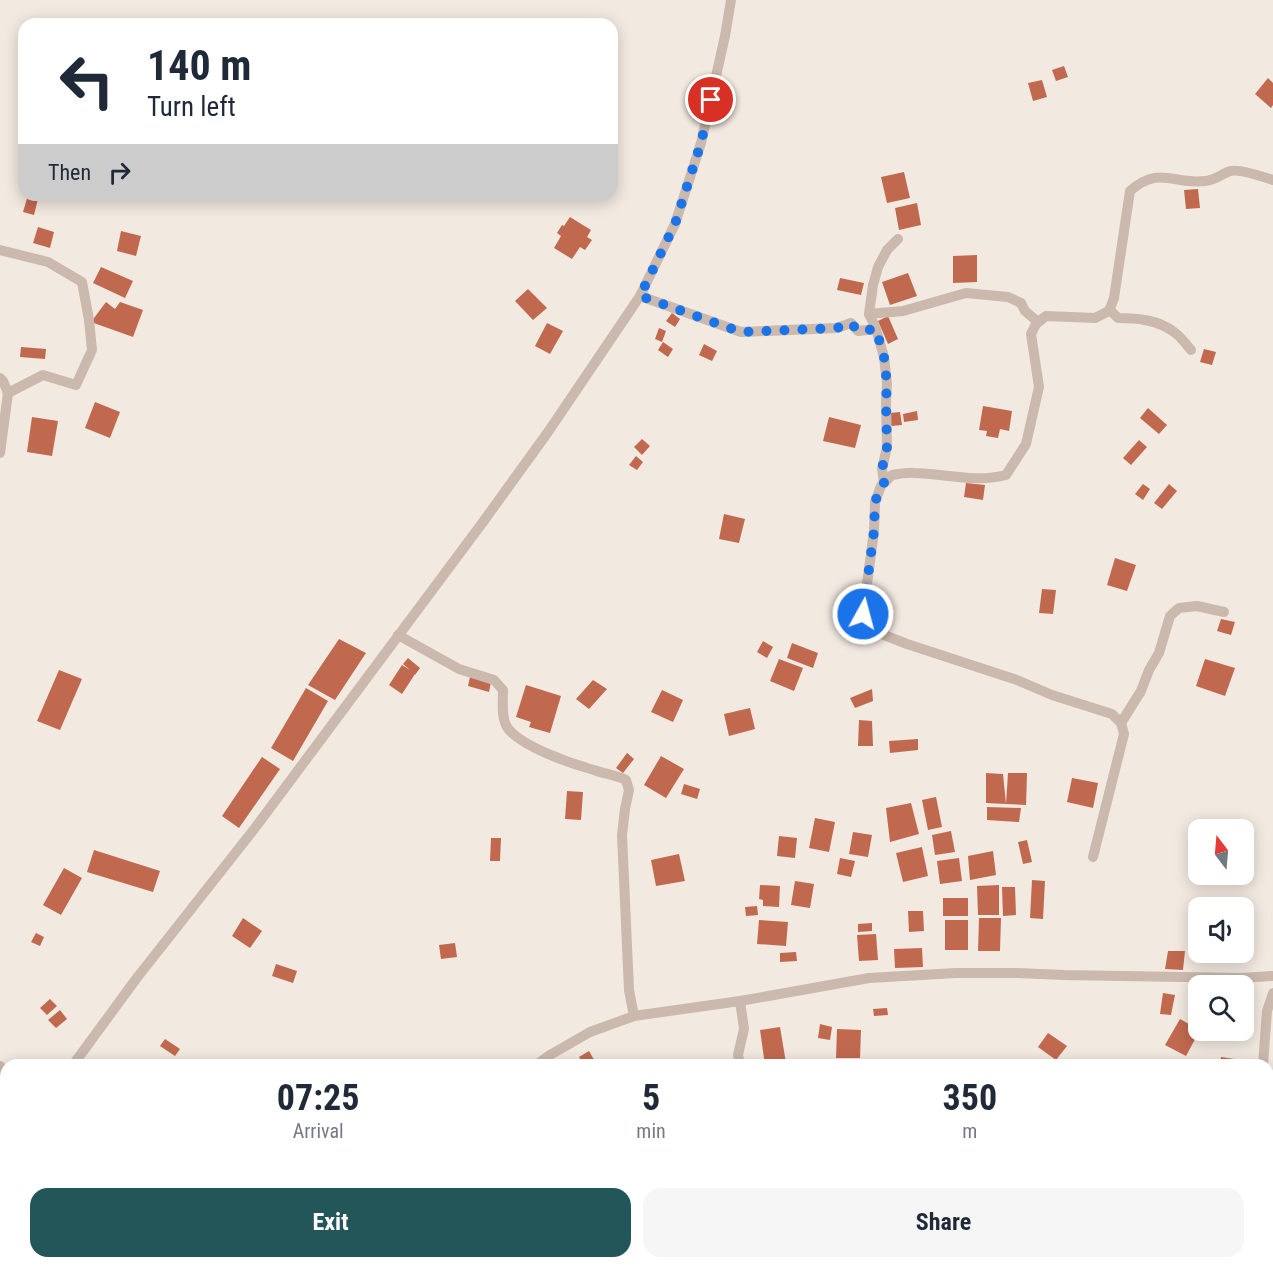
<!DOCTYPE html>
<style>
:root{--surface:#fff;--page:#f6f6f7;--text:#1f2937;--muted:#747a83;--accent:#225659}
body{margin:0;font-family:"Roboto Condensed",sans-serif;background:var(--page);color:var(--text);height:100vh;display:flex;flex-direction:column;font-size:22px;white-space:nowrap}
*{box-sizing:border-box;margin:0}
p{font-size:20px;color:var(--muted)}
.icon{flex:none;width:33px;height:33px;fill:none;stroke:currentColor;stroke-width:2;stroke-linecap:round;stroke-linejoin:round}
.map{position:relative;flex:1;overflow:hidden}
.sheet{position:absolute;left:0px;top:1059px;width:1274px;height:210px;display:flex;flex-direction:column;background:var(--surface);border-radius:18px 18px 0 0;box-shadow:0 3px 15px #0003}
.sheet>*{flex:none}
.guide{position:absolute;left:18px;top:18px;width:600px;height:183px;border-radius:18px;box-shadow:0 3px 15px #0003;background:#fff;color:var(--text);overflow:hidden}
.needle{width:39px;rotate:344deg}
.fabs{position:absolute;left:1188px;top:819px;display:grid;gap:12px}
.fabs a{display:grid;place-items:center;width:66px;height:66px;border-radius:12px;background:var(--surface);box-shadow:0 3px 15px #0003;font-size:30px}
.pin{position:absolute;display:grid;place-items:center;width:51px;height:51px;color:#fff;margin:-26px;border:3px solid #fff;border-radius:50%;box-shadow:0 2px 6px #0007}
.me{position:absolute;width:66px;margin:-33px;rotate:7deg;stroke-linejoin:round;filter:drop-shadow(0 0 4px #0008)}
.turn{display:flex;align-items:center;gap:21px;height:126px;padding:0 30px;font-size:27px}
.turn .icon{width:78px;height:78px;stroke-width:2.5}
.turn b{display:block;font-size:42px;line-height:51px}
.then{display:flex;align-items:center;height:57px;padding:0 30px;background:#0003;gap:12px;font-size:22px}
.eta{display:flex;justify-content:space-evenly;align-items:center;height:102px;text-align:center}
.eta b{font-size:36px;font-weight:700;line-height:42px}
.primary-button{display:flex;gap:12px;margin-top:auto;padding:12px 30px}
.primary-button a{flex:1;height:69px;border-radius:18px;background:var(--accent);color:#fff;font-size:24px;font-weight:700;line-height:69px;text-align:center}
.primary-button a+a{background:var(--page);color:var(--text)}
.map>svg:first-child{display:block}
.building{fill:#c1694f}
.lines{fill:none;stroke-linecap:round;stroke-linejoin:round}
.street{stroke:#cab9ac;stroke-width:10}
.route{stroke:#1a73e8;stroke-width:10;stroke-dasharray:0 18}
</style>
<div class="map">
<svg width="1273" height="1269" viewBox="0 0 1273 1269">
<rect width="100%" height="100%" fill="#f2e9e0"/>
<!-- building -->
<g class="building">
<path d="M1064 66 1068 77 1056 81 1052 70Z"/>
<path d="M1268 78 1273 83V105L1271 108 1255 94Z"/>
<path d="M1042 80 1047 97 1033 101 1028 83Z"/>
<path d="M904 172 910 198 887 203 881 177Z"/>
<path d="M1198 189 1200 208 1186 209 1184 190Z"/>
<path d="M28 195H39L34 215 23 212Z"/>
<path d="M917 203 921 225 899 230 895 208Z"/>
<path d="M570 217 591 230 587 237 592 240 585 250 580 247 572 259 554 248 561 236 557 233 562 225 564 226Z"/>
<path d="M38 227 54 232 50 248 33 243Z"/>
<path d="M121 231 141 236 136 256 117 251Z"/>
<path d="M977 255V282L953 283V256Z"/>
<path d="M101 267 133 281 125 298 93 283Z"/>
<path d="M908 273 917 296 890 305 882 282Z"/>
<path d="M840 278 864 283 861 295 837 290Z"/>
<path d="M528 289 547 308 533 320 515 301Z"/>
<path d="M106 302 115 309 120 302 143 310 133 337 91 322Z"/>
<path d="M672 313 680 319 675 327 666 321Z"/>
<path d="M888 316 898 339 888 344 878 321Z"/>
<path d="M547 323 563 331 550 354 535 346Z"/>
<path d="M659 328 666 331 662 342 655 339Z"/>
<path d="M663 342 673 349 668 357 658 350Z"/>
<path d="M704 344 717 351 712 361 699 355Z"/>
<path d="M21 347 46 349 45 359 20 357Z"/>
<path d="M1204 349 1216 352 1212 365 1200 362Z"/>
<path d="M95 402 120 412 110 438 85 428Z"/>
<path d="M983 406 1012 411 1009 431 1000 429 998 438 986 436 987 431 979 430Z"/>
<path d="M1148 408 1167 425 1159 434 1140 418Z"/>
<path d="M917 411 918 420 904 422 903 414Z"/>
<path d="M900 412 902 425 891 426 890 413Z"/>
<path d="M32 417 58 421 52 456 27 452Z"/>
<path d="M829 417 861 425 855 448 823 441Z"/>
<path d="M642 439 650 446 642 455 634 447Z"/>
<path d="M1139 440 1147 447 1131 465 1123 458Z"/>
<path d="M636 456 643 462 637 470 629 465Z"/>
<path d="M966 483 985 485 983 500 964 497Z"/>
<path d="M1143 484 1150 489 1143 500 1135 494Z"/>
<path d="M1169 484 1177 491 1162 509 1154 503Z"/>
<path d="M724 514 745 519 739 543 719 539Z"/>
<path d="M1115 558 1136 565 1127 591 1107 585Z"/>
<path d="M1042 589 1056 590 1053 614 1039 613Z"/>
<path d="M1221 619 1235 622 1231 635 1217 631Z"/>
<path d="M339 639 366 653 335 700 308 685Z"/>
<path d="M763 641 773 647 767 658 757 652Z"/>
<path d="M792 643 818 653 813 668 787 658Z"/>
<path d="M408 658 420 668 415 675V674L402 694 389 685 402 665 410 670 403 664Z"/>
<path d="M779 659 803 668 794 691 770 681Z"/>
<path d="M1205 659 1235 668 1225 696 1196 686Z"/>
<path d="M59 670 82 679 60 730 37 721Z"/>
<path d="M470 677 491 682 489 692 468 686Z"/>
<path d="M593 680 607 689 589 709 576 699Z"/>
<path d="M526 685 561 696 550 733 529 727 531 722 516 717Z"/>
<path d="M306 688 328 701 293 761 271 748Z"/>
<path d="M872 689 873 701 855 708 850 698Z"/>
<path d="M662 690 683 700 673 722 651 712Z"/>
<path d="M750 708 755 729 729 736 724 714Z"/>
<path d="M859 720 872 721 873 746H858Z"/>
<path d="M918 739V750L890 753 889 741Z"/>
<path d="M627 753 634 759 623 773 616 768Z"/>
<path d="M661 756 684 769 666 798 644 785Z"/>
<path d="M262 757 280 769 239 828 222 816Z"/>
<path d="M986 773 1003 774 1006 804 986 803Z"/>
<path d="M1008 773H1027L1026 805 1006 804Z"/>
<path d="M1072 778 1098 783 1093 808 1067 802Z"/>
<path d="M684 784 700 789 697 799 681 794Z"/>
<path d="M567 791 583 792 581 820 565 819Z"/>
<path d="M936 797 942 827 928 830 922 800Z"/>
<path d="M911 803 919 834 890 842 886 808Z"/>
<path d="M987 807 1021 808 1019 822 987 820Z"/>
<path d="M815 818 835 822 829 852 809 848Z"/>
<path d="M951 831 955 852 935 855 932 835Z"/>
<path d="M853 832 872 835 868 857 849 854Z"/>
<path d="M779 836 797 838 795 858 777 856Z"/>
<path d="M491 838H501L500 861H490Z"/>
<path d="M1027 840 1032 862 1023 864 1018 842Z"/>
<path d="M922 847 928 876 903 882 896 853Z"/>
<path d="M94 850 160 871 153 892 87 872Z"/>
<path d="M993 851 996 875 970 880 968 856Z"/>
<path d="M679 854 685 881 656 886 651 860Z"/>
<path d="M840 858 855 861 851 877 837 874Z"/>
<path d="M959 858 962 881 940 884 937 861Z"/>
<path d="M64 868 82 878 61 915 43 905Z"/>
<path d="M1032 880 1045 881 1043 919 1030 918Z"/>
<path d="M795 881 814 884 810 908 791 905Z"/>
<path d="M760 885 780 886 779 907 763 906V900L759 899Z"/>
<path d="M999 885V915H978L977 886Z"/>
<path d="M1002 887H1015L1016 915 1003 916Z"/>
<rect x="943" y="898" width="25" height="18"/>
<path d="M757 906 758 915 746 916 745 907Z"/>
<path d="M908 911H923L924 931 909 932Z"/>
<path d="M243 918 262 931 250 948 232 936Z"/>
<path d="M979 918H1001L1000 951H978Z"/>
<path d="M759 920 788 922 786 946 757 944Z"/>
<rect x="945" y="920" width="23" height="30"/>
<path d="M872 923V931L858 932V924Z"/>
<path d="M36 933 44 937 40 946 31 942Z"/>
<path d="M876 934 878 960 859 961 857 935Z"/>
<path d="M455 943 457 957 441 959 439 945Z"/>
<path d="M922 948 923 967 895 968 894 949Z"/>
<path d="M1168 951H1185L1183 970 1165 969Z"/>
<path d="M796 952 797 961 780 962V953Z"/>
<path d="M276 964 297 971 293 983 272 976Z"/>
<path d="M1163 993 1175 995 1171 1015 1160 1014Z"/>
<path d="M50 999 57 1006 47 1015 40 1008Z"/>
<path d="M887 1008 888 1015 874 1016 873 1009Z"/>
<path d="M60 1010 67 1019 56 1028 48 1020Z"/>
<path d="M1180 1019 1200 1030 1186 1056 1165 1045Z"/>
<path d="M820 1024 832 1027 830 1040 818 1038Z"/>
<path d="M780 1027 786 1063 765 1065 760 1030Z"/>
<path d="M837 1029 861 1030 860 1058H836Z"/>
<path d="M1048 1033 1067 1046 1056 1060 1038 1047Z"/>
<path d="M165 1039 180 1049 175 1056 160 1046Z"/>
<path d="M589 1051 596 1063 592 1065H584L579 1057Z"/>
<path d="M1221 1057 1241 1060 1240 1065H1220Z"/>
<path d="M1268 1199H1273V1223L1268 1222Z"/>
<rect x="690" y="1263" width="23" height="6"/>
<path d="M768 1263H788L787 1269H766V1264L768 1265Z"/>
<path d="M1077 1263H1098L1101 1265 1099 1269H1074Z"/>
</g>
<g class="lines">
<!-- street -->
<g class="street">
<path d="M0 250 48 262 82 282 89 320 92 350 76 385 43 375 8 393 0 453"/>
<path d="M640 296 741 332 837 328 851 323 858 331 876 329 884 357 887 384 886 401 887 447 882 469 884 483"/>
<path d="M1110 310 1118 318C1138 318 1158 320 1174 332 1181 337 1186 344 1191 350"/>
<path d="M869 314 903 311 966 293 1008 297 1021 303 1025 311 1038 322"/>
<path d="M876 329 869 314 873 285 878 267 887 250 898 239"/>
<path d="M0 378 3 381 8 393"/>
<path d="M398 635 459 669 494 680 503 690C503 701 501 717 507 727 519 746 572 764 594 770 605 774 616 775 626 780L629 790 625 809 622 835 629 990 634 1016"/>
<path d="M1121 723 1141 691 1149 670 1159 653 1170 616 1179 608 1197 606 1224 612"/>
<path d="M1093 857 1124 734 1121 723 1112 714 1052 695 1017 680 907 644 874 631 864 624 863 614 874 531 875 502 881 486 892 475C899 474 907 472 915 473 945 474 976 483 1006 475L1026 444 1039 387 1031 334 1036 324 1046 316 1095 318 1109 311 1114 298 1130 191C1160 165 1173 185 1205 181 1217 180 1224 172 1231 171 1239 169 1264 177 1273 180"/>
<path d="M73 1065 136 979 255 828 483 522 548 432 640 296 675 224 701 143 725 36 731 0"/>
<path d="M536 1065 550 1055 590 1032 634 1016 740 1001 869 978 956 973H1017L1064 975 1241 978 1273 976"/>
<path d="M740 1065 738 1055 744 1029 740 1001"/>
<path d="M1263 1065 1267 1011 1273 993"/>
<path d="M0 1066 6 1073"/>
<path d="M0 1164 6 1156"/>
<path d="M723 1263V1269"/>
<path d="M294 1269 301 1263"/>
<path d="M1229 1269 1230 1263"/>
</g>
</g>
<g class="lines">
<!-- route -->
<path class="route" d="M711 100 701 143 675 224 640 296 741 332 837 328 851 323 858 331 876 329 884 357 887 384 886 401 887 447 882 469 884 483 881 486 875 502 874 531 863 614"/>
</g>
</svg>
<div class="fabs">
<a><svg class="needle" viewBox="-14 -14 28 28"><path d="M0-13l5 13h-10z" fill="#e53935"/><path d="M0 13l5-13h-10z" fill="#747a83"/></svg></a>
<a><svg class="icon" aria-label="sound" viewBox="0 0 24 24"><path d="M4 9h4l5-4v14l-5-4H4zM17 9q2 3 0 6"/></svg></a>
<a><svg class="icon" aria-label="search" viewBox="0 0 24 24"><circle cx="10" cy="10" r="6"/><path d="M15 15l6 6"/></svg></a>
</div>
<div class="pin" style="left:711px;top:100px;background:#d93025"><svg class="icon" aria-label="arrive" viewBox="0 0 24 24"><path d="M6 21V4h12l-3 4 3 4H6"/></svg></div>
<svg class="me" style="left:863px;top:614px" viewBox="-20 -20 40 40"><circle r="17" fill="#1a73e8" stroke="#fff" stroke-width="3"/><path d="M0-11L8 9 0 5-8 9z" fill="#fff"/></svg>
<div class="guide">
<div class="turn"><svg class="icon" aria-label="left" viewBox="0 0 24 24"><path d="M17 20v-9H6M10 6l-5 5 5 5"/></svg><div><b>140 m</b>Turn left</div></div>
<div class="then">Then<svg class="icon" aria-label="right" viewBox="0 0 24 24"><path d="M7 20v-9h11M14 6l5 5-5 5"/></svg></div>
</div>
<section class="sheet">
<div class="eta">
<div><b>07:25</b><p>Arrival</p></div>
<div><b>5</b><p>min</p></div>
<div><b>350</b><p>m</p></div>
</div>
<div class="primary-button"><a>Exit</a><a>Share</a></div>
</section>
</div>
